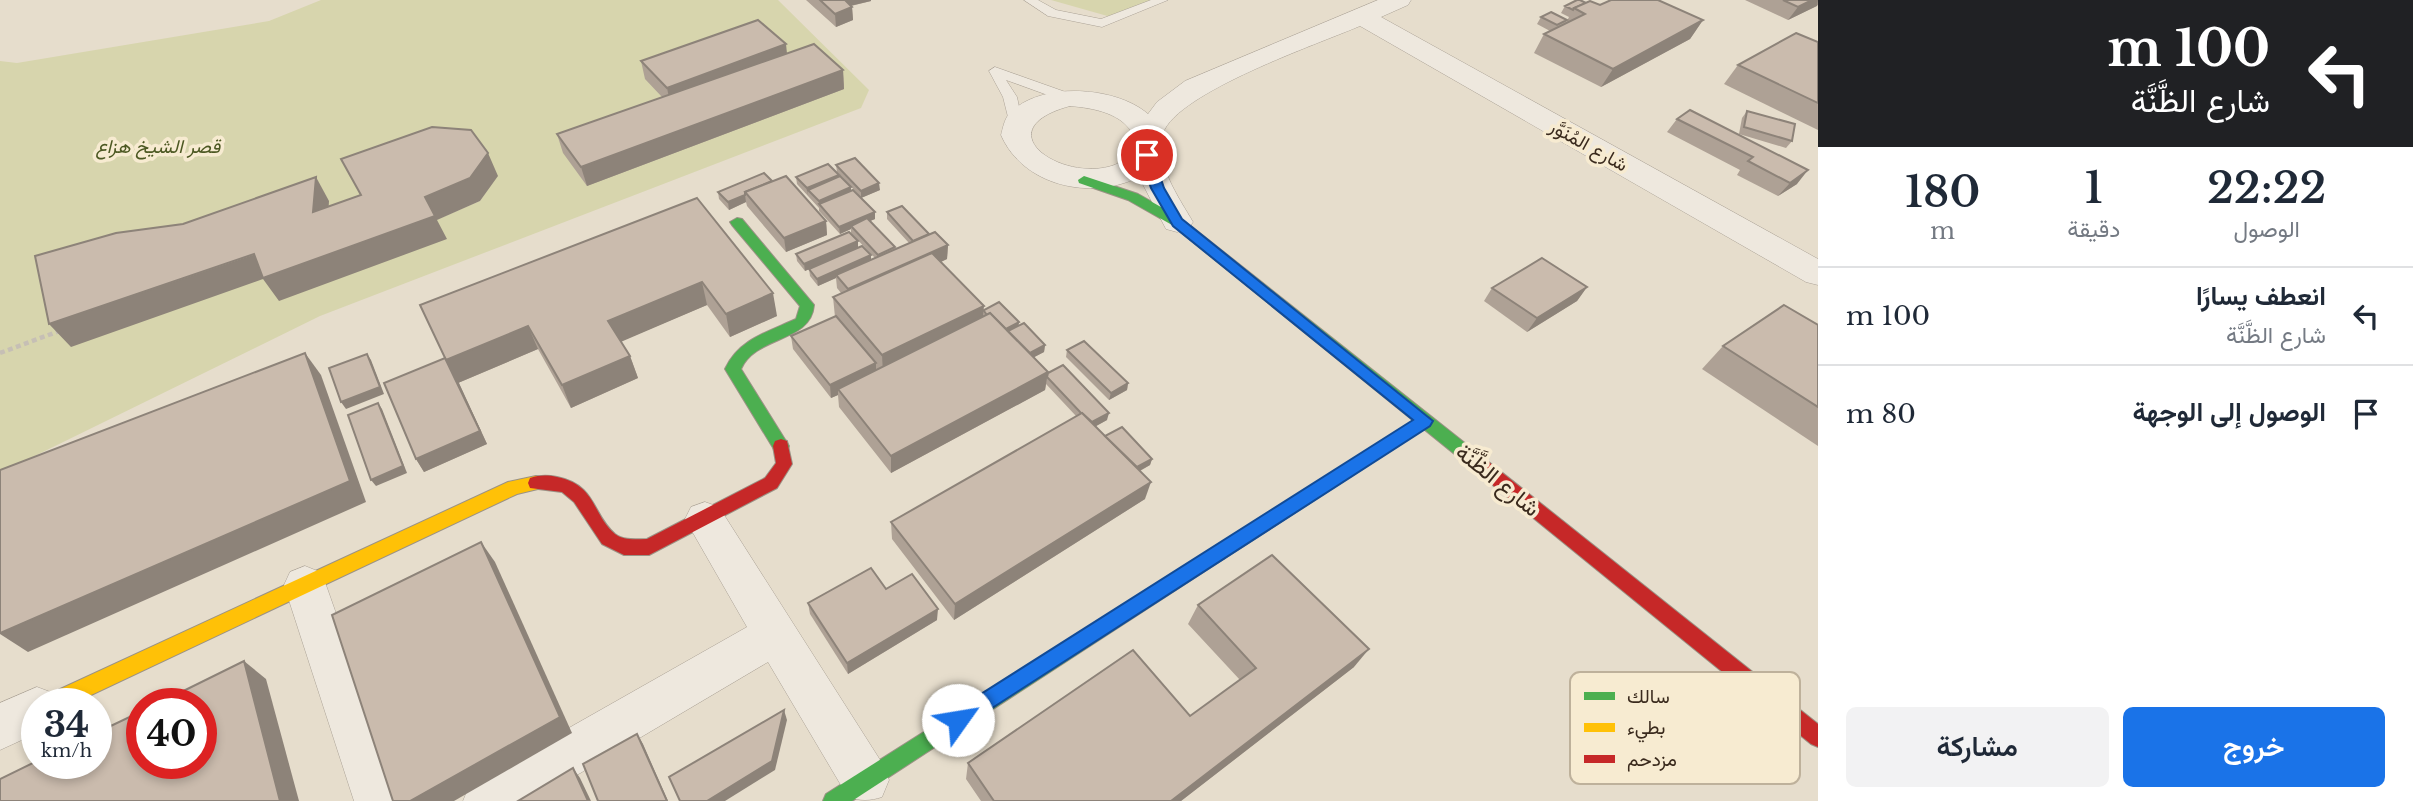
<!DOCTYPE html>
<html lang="ar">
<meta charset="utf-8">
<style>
:root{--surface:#fff;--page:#f2f2f3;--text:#1f2937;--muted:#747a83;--line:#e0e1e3;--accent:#1a73e8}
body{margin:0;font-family:"Libre Baskerville",Vazirmatn,serif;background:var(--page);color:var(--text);direction:rtl;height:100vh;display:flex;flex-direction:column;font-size:26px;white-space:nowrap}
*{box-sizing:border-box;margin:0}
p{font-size:23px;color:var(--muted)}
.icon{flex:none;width:38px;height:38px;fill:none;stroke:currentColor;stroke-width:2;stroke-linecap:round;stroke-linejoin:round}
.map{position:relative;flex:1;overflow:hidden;direction:ltr}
.sheet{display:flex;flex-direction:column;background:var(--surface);width:595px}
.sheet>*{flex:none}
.banner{background:#202124;color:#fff;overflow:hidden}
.speed{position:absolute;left:21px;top:688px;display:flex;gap:14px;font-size:35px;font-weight:700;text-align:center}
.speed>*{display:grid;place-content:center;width:91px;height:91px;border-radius:50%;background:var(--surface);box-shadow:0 4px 10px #0003;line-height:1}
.speed small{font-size:18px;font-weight:400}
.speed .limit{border:10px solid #d22;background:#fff;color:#111}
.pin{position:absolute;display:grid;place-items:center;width:60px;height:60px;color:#fff;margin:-30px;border:4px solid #fff;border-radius:50%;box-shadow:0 2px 7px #0007}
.me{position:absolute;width:77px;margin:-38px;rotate:58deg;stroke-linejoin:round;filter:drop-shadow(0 0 5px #0008)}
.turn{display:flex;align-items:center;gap:24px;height:147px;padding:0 28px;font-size:32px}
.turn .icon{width:91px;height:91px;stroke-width:2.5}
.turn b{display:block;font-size:49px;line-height:60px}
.eta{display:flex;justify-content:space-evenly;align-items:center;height:119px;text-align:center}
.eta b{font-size:42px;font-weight:600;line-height:49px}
.action{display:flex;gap:14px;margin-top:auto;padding:14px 28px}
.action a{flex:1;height:80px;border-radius:10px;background:var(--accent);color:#fff;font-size:28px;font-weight:600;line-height:80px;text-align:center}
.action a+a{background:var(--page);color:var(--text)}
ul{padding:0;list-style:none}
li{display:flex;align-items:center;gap:21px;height:98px;padding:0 28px;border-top:2px solid var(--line)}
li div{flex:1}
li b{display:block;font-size:26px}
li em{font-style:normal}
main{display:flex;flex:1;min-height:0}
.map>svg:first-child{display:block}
.green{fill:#d7d5ad;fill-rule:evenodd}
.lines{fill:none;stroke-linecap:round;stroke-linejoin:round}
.lane-casing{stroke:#aba296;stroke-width:1}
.street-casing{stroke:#aba296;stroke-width:1}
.fast-casing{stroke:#9b9285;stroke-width:2}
.slow-casing{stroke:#9b9285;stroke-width:2}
.jam-casing{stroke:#9b9285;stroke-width:2}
.path{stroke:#c6bfb5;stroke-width:4.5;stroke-dasharray:5 3.5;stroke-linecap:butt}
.lane{fill:#eee8de;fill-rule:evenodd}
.street{fill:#eee8de;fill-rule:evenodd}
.fast{fill:#4caf50;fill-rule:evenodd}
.slow{fill:#ffc107;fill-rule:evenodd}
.jam{fill:#c62828;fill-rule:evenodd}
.wall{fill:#aea195}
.shaded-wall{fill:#8d8379}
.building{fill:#cabbad;stroke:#8d8379;stroke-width:2}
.route{fill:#1a73e8;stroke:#114b97;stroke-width:2}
.labels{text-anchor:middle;stroke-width:7;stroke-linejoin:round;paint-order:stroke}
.far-street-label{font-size:19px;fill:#3a2a1d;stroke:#f7ebd1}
.far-park-label{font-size:19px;font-style:italic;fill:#4c5822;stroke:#f7ebd1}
.street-label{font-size:23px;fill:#3a2a1d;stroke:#f7ebd1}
.key{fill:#f7ebd1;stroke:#beb19b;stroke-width:2}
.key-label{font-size:19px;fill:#3a2a1d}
</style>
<main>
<section class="sheet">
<div class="banner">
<div class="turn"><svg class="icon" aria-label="left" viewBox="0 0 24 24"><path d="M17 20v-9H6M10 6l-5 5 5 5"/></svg><div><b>100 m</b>شارع الظَّنَّة</div></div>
</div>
<div class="eta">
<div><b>22:22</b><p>الوصول</p></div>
<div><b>1</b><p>دقيقة</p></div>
<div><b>180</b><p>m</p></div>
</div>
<ul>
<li><svg class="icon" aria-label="left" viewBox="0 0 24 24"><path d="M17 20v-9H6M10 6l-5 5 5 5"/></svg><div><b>انعطف يسارًا</b><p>شارع الظَّنَّة</p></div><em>100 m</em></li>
<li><svg class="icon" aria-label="arrive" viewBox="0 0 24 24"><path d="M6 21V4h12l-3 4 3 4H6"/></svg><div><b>الوصول إلى الوجهة</b></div><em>80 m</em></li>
</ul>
<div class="action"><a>خروج</a><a>مشاركة</a></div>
</section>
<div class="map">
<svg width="1818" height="801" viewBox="0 0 1818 801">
<rect width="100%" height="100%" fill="#e6ddcc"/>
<!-- green -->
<g class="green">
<path d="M321 0H778L869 90 861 108 320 316 0 473V61L17 63 269 21ZM497 176 480 201 436 220 270 277 374 218 354 182Z"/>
<path d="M1051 0H1153L1111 17Z"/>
</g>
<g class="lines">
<defs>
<g id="lane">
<path d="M1024 0H1038L1056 10 1101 19 1151 0H1168L1102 27 1048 16Z"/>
<path d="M995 67 1074 95 1076 98 1074 101H1064L1006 80 1017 97 1023 126 1021 129H1011L1003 97 989 71Z"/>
</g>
<g id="street">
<path d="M1378 0H1411L1408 5 1381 17 1818 259V285L1806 282 1360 26C1318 44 1178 92 1163 133 1153 161 1179 198 1193 222L1188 229 1177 232 1166 229 1139 177C1091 201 1023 186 1001 135 1003 128 1004 120 1009 114 1039 81 1116 86 1148 114L1157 102 1185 81ZM1070 106C1093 108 1124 113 1134 137L1132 154C1087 198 971 133 1070 106Z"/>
<path d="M705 502 719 507 882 763 889 780 882 797C870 801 860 801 848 797L768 662 533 801H463L470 784 747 627 685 519 691 507Z"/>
<path d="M305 566 320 572 326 585 402 801H354L284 585 290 572Z"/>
<path d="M37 687 53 693 58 704H37V733L0 750V703Z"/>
</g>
<g id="fast">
<path d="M1084 176 1138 194 1182 219 1485 459 1487 464 1485 469 1479 471 1473 469 1172 225 1128 200 1079 183 1078 180Z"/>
<path d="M737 218 742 219 814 305C811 343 756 335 741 369L789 446 787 451H775L725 369C739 339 768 332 796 319L800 306 732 225 730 222Z"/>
<path d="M1219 545 1225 548 1228 553 1225 558 852 801H823L826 794Z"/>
</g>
<path id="slow" d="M536 476 542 478 544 483 542 488 517 494 72 704H40L43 697 508 482Z"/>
<g id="jam">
<path d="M1424 415 1430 417 1432 421 1430 425 1225 558 1219 561 1213 558 1210 553 1213 548Z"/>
<path d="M781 439 787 441 792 464 777 488 649 555H624L602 544 574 502 562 492 530 488 528 483 530 478C540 475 547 475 557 477 597 485 592 515 615 534 624 541 636 539 647 539L765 478 776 463 773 446 775 441Z"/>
<path d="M1479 457 1485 459 1818 724V747L1811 744 1473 469 1471 464 1473 459Z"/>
</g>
</defs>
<!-- lane casing -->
<use href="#lane" class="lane-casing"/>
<!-- street casing -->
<use href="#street" class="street-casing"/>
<!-- fast casing -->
<use href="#fast" class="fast-casing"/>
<!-- slow casing -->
<use href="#slow" class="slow-casing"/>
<!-- jam casing -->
<use href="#jam" class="jam-casing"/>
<!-- path -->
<path class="path" d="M0 353 62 330"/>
<!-- lane -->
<use href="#lane" class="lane"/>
<!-- street -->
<use href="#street" class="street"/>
<!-- fast -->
<use href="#fast" class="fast"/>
<!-- slow -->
<use href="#slow" class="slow"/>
<!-- jam -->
<use href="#jam" class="jam"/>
</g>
<!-- wall -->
<g class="wall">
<path d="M806 0H871V1L851 6 852 7 853 20 836 27Z"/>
<path d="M1745 0H1818V5L1788 20Z"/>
<path d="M1586 3 1600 5 1703 20 1690 39 1601 87 1534 53 1544 34 1550 31 1537 24 1541 17 1567 20 1566 23 1569 17 1561 13 1565 6Z"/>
<path d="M1816 42H1818V130L1724 84 1738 65Z"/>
<path d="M787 53 843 70 844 89 587 186 563 153 557 134 662 97 645 79 641 61Z"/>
<path d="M1690 110 1797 184 1778 196 1737 175 1740 170 1667 132 1677 119Z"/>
<path d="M1747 111 1792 141 1786 148 1739 134 1742 118Z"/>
<path d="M836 165 880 190 861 198 875 219 870 221 895 247V249L909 243 887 219V212L948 245 947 259 941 262 984 310 1019 322 1018 326 1045 345 1044 352 1034 357 1048 372 1107 420 1096 426 1105 436 1152 459 1150 465 1140 471 1145 499 954 620 892 539 891 522 1076 416 1046 384 1045 390 891 473 839 407 838 395 831 398 793 349 791 336 835 317 833 297 841 293 837 288 836 278 818 286 810 276 809 269 805 271 797 261 796 254 858 241V248L871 255V260L875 258 851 233V229L840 234 819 211V208L797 184 796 177 839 175V177L851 191 858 194 837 172Z"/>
<path d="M772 181 826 221 827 235 786 252 747 206 746 202 729 210 719 199 718 192Z"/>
<path d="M697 198 777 316 730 337 707 305 621 341 630 356 638 378 571 408 538 349 458 383V381L487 444 424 472 416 459 445 358Z"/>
<path d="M1587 287 1577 301 1527 332 1484 301 1492 288Z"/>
<path d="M1818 325V446L1702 369 1723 346Z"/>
<path d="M1067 350 1128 383 1127 390 1109 400 1066 357Z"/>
<path d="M886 589 937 620 848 674 810 614 808 603Z"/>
<path d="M1198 605 1354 667 1181 801H981L966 779 968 763 1190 716 1240 680 1188 624Z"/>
</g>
<!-- shaded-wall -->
<g class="shaded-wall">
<path d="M840 0H871V1L841 8Z"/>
<path d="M1812 0H1818L1817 6 1788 20 1798 7Z"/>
<path d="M852 7 853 20 836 27 835 14Z"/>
<path d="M1703 20 1690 39 1601 87 1613 69Z"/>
<path d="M786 44 788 63 671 107 667 88Z"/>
<path d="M843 70 844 89 587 186 581 167Z"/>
<path d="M488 153 498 176 480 201 437 220 447 239 279 301 263 279 71 347 49 324 425 197Z"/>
<path d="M1808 170 1797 184 1778 196 1790 183Z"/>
<path d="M839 175V182L808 190V195L807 188Z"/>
<path d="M316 177 329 201 327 235 313 212Z"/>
<path d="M879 183 880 190 861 198V191Z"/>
<path d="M851 187V194L819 204V201Z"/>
<path d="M745 195 746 202 729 210 728 202Z"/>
<path d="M875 212V219L853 228 851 226V229L840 234 839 227Z"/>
<path d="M826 221 827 235 786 252 784 238Z"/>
<path d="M858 241V248L805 271 804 264Z"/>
<path d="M948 245 947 259 849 303 848 289Z"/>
<path d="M871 255V262L836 275V278L818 286 817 279Z"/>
<path d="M702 282 707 305 616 344 608 321Z"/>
<path d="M1587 287 1577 301 1527 332 1537 318Z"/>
<path d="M773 293 777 316 730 337 726 314Z"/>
<path d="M984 306 982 325 883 373 882 355Z"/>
<path d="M1019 322 1018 329 1007 335 1002 330Z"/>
<path d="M528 326 538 349 458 383V381L487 444 424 472 416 459 446 360Z"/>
<path d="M1045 345 1044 352 1025 362 1026 355Z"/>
<path d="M305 353 321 375 366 502 28 652 0 634V633Z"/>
<path d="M367 354 371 360 384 394 346 409 341 402Z"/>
<path d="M630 356 638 378 571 408 562 385Z"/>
<path d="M876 363V377L838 389V395L831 398 830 385Z"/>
<path d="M1048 372 1045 390 891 473V456Z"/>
<path d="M1128 383 1127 390 1109 400 1111 393Z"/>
<path d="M378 403 382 409 407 473 376 486 371 480Z"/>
<path d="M1109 413 1107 420 1089 430 1090 423Z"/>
<path d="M1152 459 1150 465 1132 475 1134 469Z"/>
<path d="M1151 482 1145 499 954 620 955 604Z"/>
<path d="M481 542 495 562 572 733 454 801H410Z"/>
<path d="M938 609 937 620 848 674 847 663Z"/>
<path d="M1369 649 1354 667 1181 801H1171Z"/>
<path d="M244 661 266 679 299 801H280Z"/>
<path d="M784 710 787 720 775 770 725 801H707Z"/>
<path d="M637 734 643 744 668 801H667Z"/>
<path d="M573 768 580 778 591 801H588Z"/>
</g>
<!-- building -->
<g class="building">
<path d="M820 0H845L852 7 835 14Z"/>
<path d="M1577 0H1580L1586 3 1574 8 1573 10 1565 6Z"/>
<path d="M1611 0H1658L1703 20 1613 69 1544 34 1585 14 1574 8 1590 1 1600 5Z"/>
<path d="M1783 0H1812L1798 7Z"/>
<path d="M1551 12 1567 20 1557 25 1541 17Z"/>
<path d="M758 20 786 44 667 88 641 61Z"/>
<path d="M1796 33 1818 42V103L1738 65Z"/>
<path d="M814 44 843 70 581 167 557 134Z"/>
<path d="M1690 110 1808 170 1790 183 1748 161 1753 157 1677 119Z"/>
<path d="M1747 111 1795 124 1792 141 1744 127Z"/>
<path d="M432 127 471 130 488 153 470 178 425 197 435 216 263 278 254 254 49 324 35 256 116 233 183 224 316 177 313 212 361 195 341 159Z"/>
<path d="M855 158 879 183 861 191 836 165Z"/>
<path d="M828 164 839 175 807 188 796 177Z"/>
<path d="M764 173 772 181 745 192V195L728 202 718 192Z"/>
<path d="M786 176 826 221 784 238 745 192Z"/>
<path d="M840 176 851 187 819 201 808 190Z"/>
<path d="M853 190 875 212 839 227 819 204Z"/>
<path d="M697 198 773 293 726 314 702 282 608 321 630 356 562 385 528 326 446 360 420 305Z"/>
<path d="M902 206 929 234 913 241 887 212Z"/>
<path d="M867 218 895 247 878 255 851 226Z"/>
<path d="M849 232 858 241 804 264 796 254Z"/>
<path d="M935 232 948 245 848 289 836 275Z"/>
<path d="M862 246 871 255 817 279 809 269Z"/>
<path d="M932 253 984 306 882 355 833 297Z"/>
<path d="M1542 258 1587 287 1537 318 1492 288Z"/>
<path d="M999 302 1019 322 1006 329 990 313 987 315 984 311V310Z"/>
<path d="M1784 305 1818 325V407L1723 346Z"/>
<path d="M990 313 1048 372 891 456 838 389Z"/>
<path d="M836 316 876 363 830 385 791 336Z"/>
<path d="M1024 323 1045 345 1030 353 1008 331Z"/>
<path d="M1084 341 1128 383 1111 393 1067 350Z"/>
<path d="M305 353 350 481 0 633V470Z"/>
<path d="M367 354 380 387 341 402 329 368Z"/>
<path d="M445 358 480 431 416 459 384 383Z"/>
<path d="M1063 365 1109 413 1092 422 1082 413H1081L1047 377 1048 373Z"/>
<path d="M378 403 403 466 371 480 348 415Z"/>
<path d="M1082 413 1151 482 955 604 891 522Z"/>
<path d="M1122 427 1152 459 1137 467 1105 436Z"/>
<path d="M481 542 560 717 410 801H393L332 615Z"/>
<path d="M1272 555 1369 649 1171 801H994L968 763 1133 650 1190 716 1256 668 1198 605Z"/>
<path d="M871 568 886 589 912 574 938 609 847 663 808 603Z"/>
<path d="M244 661 280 801H0V779L37 761V763H96V733L142 711V763H201V704H157Z"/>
<path d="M784 710 772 761 707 801H680L669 777Z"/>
<path d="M637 734 667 801H598L583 764Z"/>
<path d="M573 768 588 801H518Z"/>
</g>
<!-- route -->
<path class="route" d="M1147 151 1153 155 1164 188 1182 219 1433 421 1430 426 958 730 951 727 948 720 951 713 1413 420 1173 226 1151 188 1140 155Z"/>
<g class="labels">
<!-- far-street labels -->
<g class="far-street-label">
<text transform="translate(1589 145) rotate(29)" y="7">شارع المُنَوَّر</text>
</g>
<!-- far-park labels -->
<g class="far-park-label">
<text x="158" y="153">قصر الشيخ هزاع</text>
</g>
<!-- street labels -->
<g class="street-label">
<text transform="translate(1498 480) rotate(39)" y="8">شارع الظَّنَّة</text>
</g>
</g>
<!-- legend -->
<rect x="1570" y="672" width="230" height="112" rx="10" class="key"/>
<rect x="1584" y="692" width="31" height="8" fill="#4caf50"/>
<rect x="1584" y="723" width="31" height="9" fill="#ffc107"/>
<rect x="1584" y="755" width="31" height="8" fill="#c62828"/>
<g class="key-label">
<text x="1627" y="703">سالك</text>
<text x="1627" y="734">بطيء</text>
<text x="1627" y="766">مزدحم</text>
</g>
</svg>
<div class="speed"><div>34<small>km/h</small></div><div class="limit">40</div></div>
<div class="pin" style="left:1147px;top:155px;background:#d93025"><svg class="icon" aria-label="arrive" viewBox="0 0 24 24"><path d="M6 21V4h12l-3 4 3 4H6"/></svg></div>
<svg class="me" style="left:958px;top:720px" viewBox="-20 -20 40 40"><circle r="19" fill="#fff"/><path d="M0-13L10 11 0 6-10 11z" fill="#1a73e8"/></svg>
</div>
</main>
